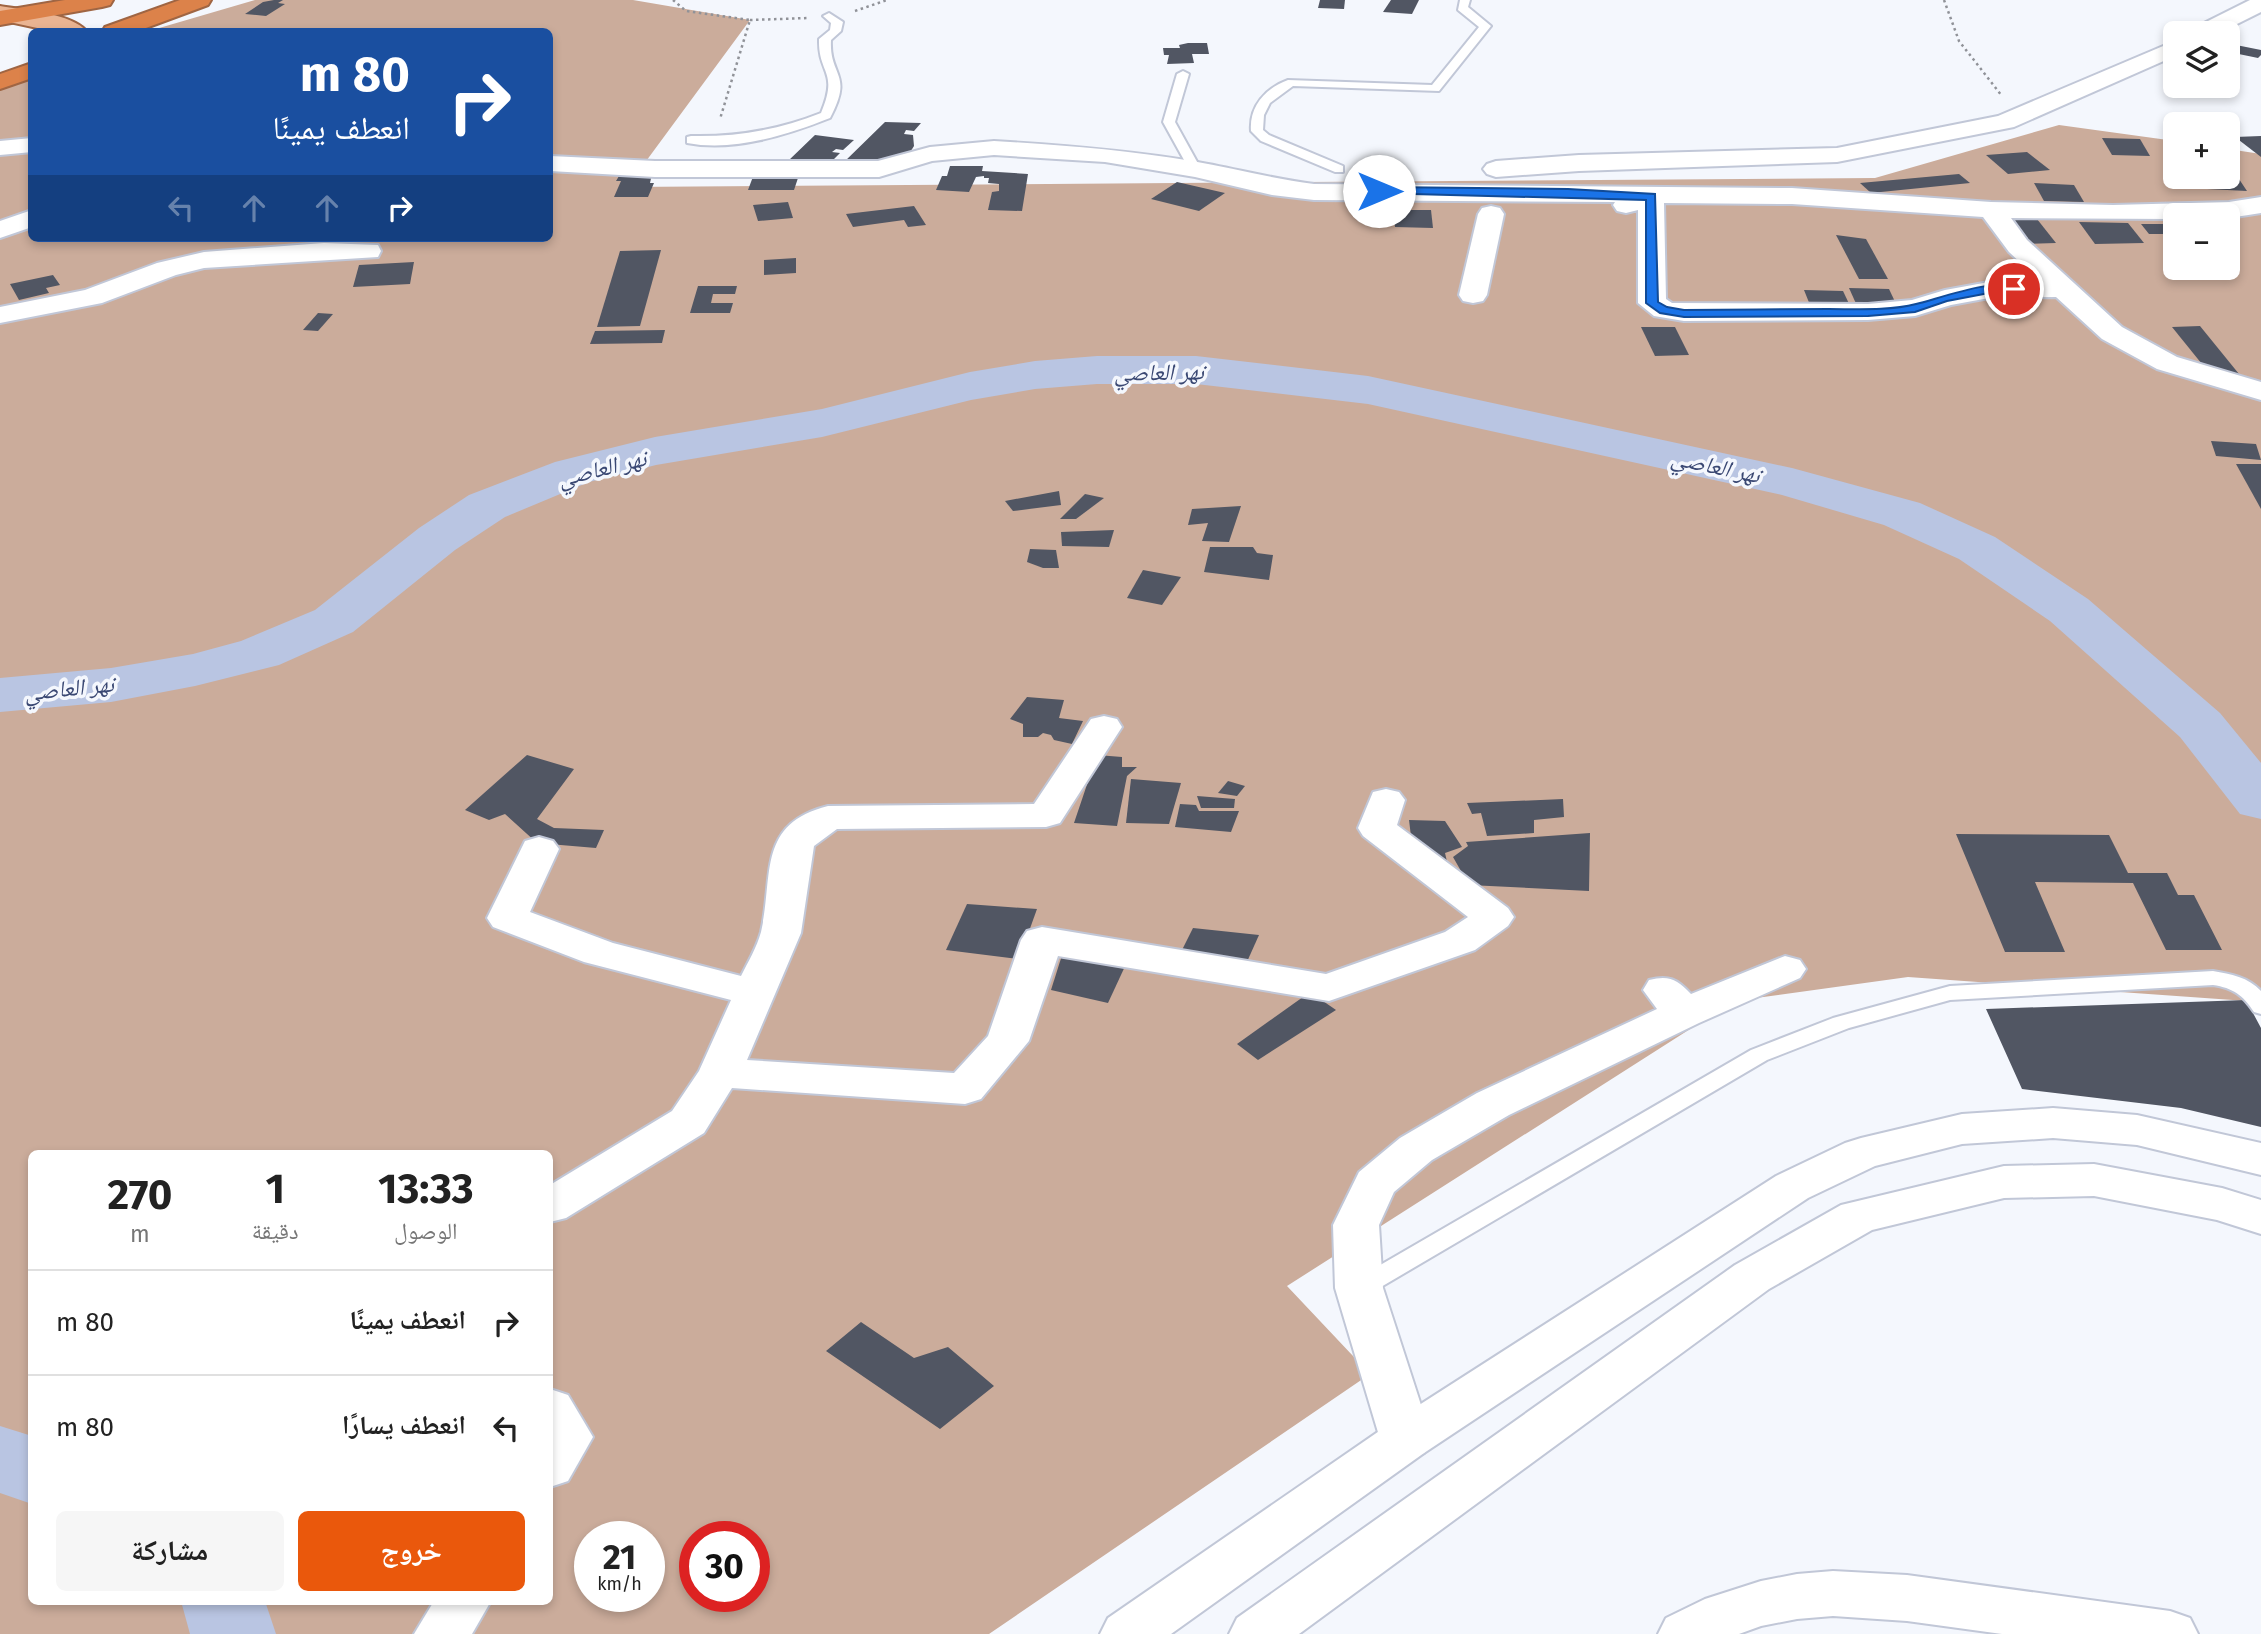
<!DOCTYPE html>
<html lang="ar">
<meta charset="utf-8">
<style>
:root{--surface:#fff;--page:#f6f6f6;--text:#222;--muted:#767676;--line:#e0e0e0;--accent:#ea580c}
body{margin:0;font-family:"Fira Sans","Noto Naskh Arabic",sans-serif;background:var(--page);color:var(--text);direction:rtl;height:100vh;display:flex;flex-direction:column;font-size:26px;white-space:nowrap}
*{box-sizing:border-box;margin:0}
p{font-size:23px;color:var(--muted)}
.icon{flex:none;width:38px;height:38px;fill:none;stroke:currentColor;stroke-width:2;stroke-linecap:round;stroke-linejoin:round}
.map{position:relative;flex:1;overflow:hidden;direction:ltr}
.drawer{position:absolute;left:28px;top:1150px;width:525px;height:455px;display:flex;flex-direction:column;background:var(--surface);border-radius:10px;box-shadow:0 4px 10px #0003;direction:rtl}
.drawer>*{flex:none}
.banner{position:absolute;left:28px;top:28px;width:525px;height:214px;border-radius:10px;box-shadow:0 4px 10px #0003;direction:rtl;background:#1a4fa0;color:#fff;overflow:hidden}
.controls{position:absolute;left:2163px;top:21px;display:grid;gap:14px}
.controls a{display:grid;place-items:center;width:77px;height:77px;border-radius:10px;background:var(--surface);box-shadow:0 4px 10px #0003;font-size:35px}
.speed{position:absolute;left:574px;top:1521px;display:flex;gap:14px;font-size:35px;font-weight:700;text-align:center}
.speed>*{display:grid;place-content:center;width:91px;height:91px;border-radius:50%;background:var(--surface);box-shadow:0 4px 10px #0003;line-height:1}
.speed small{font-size:18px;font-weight:400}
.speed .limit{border:10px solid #d22;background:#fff;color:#111}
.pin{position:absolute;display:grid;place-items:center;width:60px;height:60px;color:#fff;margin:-30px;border:4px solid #fff;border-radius:50%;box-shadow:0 2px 7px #0007}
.me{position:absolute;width:77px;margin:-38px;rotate:90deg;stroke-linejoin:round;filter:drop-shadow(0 0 5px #0008)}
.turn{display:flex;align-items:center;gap:24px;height:147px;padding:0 28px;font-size:32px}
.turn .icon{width:91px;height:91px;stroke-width:2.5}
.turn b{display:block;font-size:49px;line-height:60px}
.lanes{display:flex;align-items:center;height:66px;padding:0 28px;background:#0003;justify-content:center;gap:35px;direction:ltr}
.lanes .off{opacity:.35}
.eta{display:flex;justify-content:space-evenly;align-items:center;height:119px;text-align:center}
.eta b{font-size:42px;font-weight:700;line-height:49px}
.action{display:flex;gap:14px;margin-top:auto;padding:14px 28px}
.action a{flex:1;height:80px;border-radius:10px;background:var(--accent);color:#fff;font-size:28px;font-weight:700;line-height:80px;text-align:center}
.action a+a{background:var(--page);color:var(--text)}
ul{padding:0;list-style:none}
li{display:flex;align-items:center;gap:21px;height:105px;padding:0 28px;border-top:2px solid var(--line)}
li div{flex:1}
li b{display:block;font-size:26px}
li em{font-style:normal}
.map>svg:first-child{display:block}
.forest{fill:#cbac9b;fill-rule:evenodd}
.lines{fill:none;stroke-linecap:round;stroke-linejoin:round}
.river{fill:#b9c5e2;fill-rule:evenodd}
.building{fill:#515663}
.lane-casing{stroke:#c1c7d7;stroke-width:4}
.street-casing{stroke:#c1c7d7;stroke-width:4}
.secondary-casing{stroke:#c1c7d7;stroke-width:4}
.primary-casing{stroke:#9f6543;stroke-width:4}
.highway-casing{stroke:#9f6543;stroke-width:4}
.path{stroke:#909298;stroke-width:2.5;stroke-dasharray:2.5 3.5;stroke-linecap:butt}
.lane{fill:#fff;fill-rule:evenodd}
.street{fill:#fff;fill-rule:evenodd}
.secondary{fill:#fff;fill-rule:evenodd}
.primary{fill:#eab492;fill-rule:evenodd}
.highway{fill:#dc824a;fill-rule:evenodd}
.route{fill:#1a73e8;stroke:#114b97;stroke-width:2}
.labels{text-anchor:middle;stroke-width:7;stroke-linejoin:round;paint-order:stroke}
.water-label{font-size:23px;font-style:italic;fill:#3a4873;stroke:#f4f7fd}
</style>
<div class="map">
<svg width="2261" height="1634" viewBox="0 0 2261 1634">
<rect width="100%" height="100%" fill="#f4f7fd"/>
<!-- forest -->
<path class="forest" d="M255 0H633L750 20 627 187 1875 178 2059 125 2175 141V177H2228V149L2261 154V1002L1908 977 1734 1001 1287 1286 1370 1374 989 1634H0V76L31 67 32 238H550V32L149 31ZM2175 215H2228V268H2175ZM32 1153H550V1601H32ZM590 1536H649V1596H590ZM695 1536H754V1596H695Z"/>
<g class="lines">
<!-- river -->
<g class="river">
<path d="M1097 356H1196L1368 376 1792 468 1920 503 1995 537 2088 599 2220 713 2261 763V819L2240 814 2180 737 2050 621 1959 559 1884 525 1782 495 1368 404 1196 384H1097L1035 389 971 400 822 437 656 465 589 482 505 517 455 550 353 632 279 665 195 686 111 702 0 712V678L111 668 193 654 241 641 315 610 419 528 469 495 555 462 655 437 822 409 970 372 1035 361Z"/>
<path d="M0 1426 32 1436V1504L0 1493Z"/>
<path d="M181 1601H265L276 1634H190Z"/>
</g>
</g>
<!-- building -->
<g class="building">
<path d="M274 0H283L278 3 285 4 266 16 245 14 263 2Z"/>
<path d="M1320 0H1345L1344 9 1318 8Z"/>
<path d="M1391 0H1419L1412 14 1383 12Z"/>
<path d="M1188 43H1207L1209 54H1192L1194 63 1167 64 1169 55H1164L1163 48H1180L1179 45Z"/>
<path d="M2236 45 2261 50V55L2258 58 2229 52Z"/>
<path d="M885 122 921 123 914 131 906 130 904 134 913 135 914 146 909 154 870 162 842 164Z"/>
<path d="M815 135 854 140 843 150 836 149 832 152 840 153 828 165 788 161Z"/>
<path d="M2261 136V157L2235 137Z"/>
<path d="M2102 138 2140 139 2150 156 2112 155Z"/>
<path d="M2027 152 2050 170 2008 174 1986 155Z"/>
<path d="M950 166H983L982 171 1028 174 1022 211 988 210 992 192 999 191V184L988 183 989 178H984V176L976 177 969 192 936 190 942 176H947Z"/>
<path d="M2228 173H2235L2247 191 2207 189 2199 177H2228Z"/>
<path d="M652 174 650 183H654L648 197H614L621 181H616L619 176Z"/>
<path d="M754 174 799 175 794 190H748Z"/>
<path d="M1959 174 1970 183 1871 193 1860 183Z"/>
<path d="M1177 182 1225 193 1199 211 1151 199Z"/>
<path d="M2034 183 2074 185 2084 202 2044 201Z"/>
<path d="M788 202 793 218 758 221 753 205Z"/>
<path d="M914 206 926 225 908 227 904 220 853 227 846 214Z"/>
<path d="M1394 210H1431L1433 228 1395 227Z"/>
<path d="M2037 219 2056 243 2027 244 2008 220Z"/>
<path d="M2079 222 2128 223 2144 243 2095 244Z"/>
<path d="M2141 224H2169L2175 234H2149Z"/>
<path d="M1836 235 1866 239 1888 279H1859Z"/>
<path d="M661 250 640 326 597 327 620 251Z"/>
<path d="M796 258V273L764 275V260Z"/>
<path d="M414 262 410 284 353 287 359 265Z"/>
<path d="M53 275 60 285 46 288 49 293 19 300 10 284Z"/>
<path d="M698 286H737L735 294H713L711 303H733L730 313H690Z"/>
<path d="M1849 288 1889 289 1898 308H1858Z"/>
<path d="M1804 290 1843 291 1852 310H1812Z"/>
<path d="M318 313 333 314 318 331 303 330Z"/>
<path d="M2200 326 2239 374H2210L2172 327Z"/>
<path d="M1641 327H1675L1689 355 1655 356Z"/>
<path d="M665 330 662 343 590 344 595 331Z"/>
<path d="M2211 441 2256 444 2261 460 2216 456Z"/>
<path d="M2236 464H2261V509Z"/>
<path d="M1059 491 1061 505 1013 511 1005 501Z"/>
<path d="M1085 494 1104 498 1076 519H1060Z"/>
<path d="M1241 506 1229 542 1202 541 1208 523 1188 525 1192 509Z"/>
<path d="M1114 530 1109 547 1062 546 1061 532Z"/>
<path d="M1210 547H1253L1257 553 1273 555 1269 580 1204 572Z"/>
<path d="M1030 549 1056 550 1059 568H1043L1027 562Z"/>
<path d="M1143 570 1181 577 1162 605 1127 598Z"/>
<path d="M1027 697 1064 700 1059 718 1083 721 1072 744 1054 740 1051 735 1043 733 1038 737H1023V724L1010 719Z"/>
<path d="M527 755 574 769 537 819 554 828 604 830 596 848 537 843 505 814 489 820 465 810Z"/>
<path d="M1097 755 1122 757V767H1137L1127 776 1117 826 1074 823Z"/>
<path d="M1131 779 1181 783 1169 824 1126 823Z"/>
<path d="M1228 781 1245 786 1237 796 1218 793Z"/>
<path d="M1197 796 1235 799 1234 808H1201Z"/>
<path d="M1563 799 1564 817 1534 820V833L1487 836 1481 813 1472 814 1467 803Z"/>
<path d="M1180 804 1196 805 1199 811H1239L1231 832 1175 827Z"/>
<path d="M1409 820 1445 821 1462 847 1445 853 1449 870 1415 869Z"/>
<path d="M1590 833 1589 891 1469 885 1453 857 1468 846 1466 842Z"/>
<path d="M1956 834 2109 835 2128 873H2167L2178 895H2194L2222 950H2166L2133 883 2035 882 2065 952H2005Z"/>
<path d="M967 904 1037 909 1019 959 946 950Z"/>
<path d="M1193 928 1259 935 1246 964 1179 956Z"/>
<path d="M1063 952 1127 962 1108 1003 1051 990Z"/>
<path d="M1310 992 1336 1010 1258 1060 1237 1044Z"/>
<path d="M2246 1000 2261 1028V1127L2181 1108 2022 1089 1986 1009Z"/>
<path d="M861 1322 914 1358 948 1347 994 1386 940 1429 826 1351Z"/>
</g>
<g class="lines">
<defs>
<g id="lane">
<path d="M1460 0H1470L1468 7 1491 26 1439 91 1293 86 1270 103 1264 115 1263 130 1269 135 1343 166V172H1335L1261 141 1251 131C1249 106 1266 88 1288 80L1432 85 1479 27 1458 10Z"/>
<path d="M829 13 843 22 841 31 831 40C829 77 854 73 830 118 787 135 734 152 687 143V137L691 136C737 137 778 130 821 113 839 70 818 75 819 39L830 30 831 23 823 16Z"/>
<path d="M1183 71 1189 74 1175 122 1201 169 1195 173 1189 169 1163 122 1177 74Z"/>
<path d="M2213 971C2231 974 2248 977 2261 991V1014L2254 1012C2243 995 2233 988 2213 985L1950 1000 1849 1028 1767 1060 1369 1294 1360 1297 1351 1294 1348 1288 1351 1282 1751 1050 1833 1018 1950 986Z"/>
</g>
<g id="street">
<path d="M2250 0H2261V12L2219 33H2191L2194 28Z"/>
<path d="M2175 41V56L2014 127 1837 162 1579 171 1496 177 1487 174 1483 169 1487 164 1496 161 1579 155 1837 148 1998 116Z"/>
<path d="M32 138V152L0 155V141Z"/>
<path d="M994 141C1061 145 1126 150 1192 161 1233 168 1273 179 1314 184L1792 188 1991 202 2113 205 2229 202 2261 197V213L2229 218 2228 215H2175V219L2011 218 2027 240 2122 327 2177 357 2261 382V400L2157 369 2102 339 2056 297 1989 298 1951 305 1915 316 1868 320 1684 321 1654 316 1638 303V210L1626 213 1617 211 1613 205 1615 202 1314 200 1272 195 1195 177 1105 162 994 155 932 161 879 177H655L550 171V156L655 161H878L930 147ZM1664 203 1792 204 1983 217 2009 252 2039 280 1989 282 1945 290 1912 300 1868 304 1672 303 1666 299Z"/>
<path d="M1491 206 1500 208 1504 214 1487 295 1483 301 1473 303 1463 301 1459 295 1478 214 1482 208Z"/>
<path d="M32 210V227L0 238V221Z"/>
<path d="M324 243 378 245 381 251 378 257 204 268 176 275 102 303 0 323V307L85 290 157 263 204 252Z"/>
<path d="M1104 716 1117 719 1122 727 1060 823 1046 827 837 829 814 846 801 933 747 1060 954 1073 988 1036 1021 940 1027 931 1042 927 1326 974 1445 932 1468 917 1363 836 1358 828 1373 792 1386 789 1399 792 1405 800 1397 825 1508 908 1514 917 1508 926 1475 950 1329 1001 1058 956 1029 1041 981 1099 965 1104 732 1088 704 1133 566 1218 550 1222V1185L672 1111 699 1071 731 1000 584 962 493 927 487 918 525 841 539 837 553 841 559 849 530 912 613 943 741 976C748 962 757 947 761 932 774 876 756 824 828 806L1034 804 1091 719Z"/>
<path d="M1785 956 1800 960 1806 969 1800 978 1699 1023 1509 1115 1432 1160 1394 1192 1379 1225 1383 1288 1432 1439 1424 1453 1406 1459 1388 1453 1380 1439 1335 1288 1333 1225 1359 1172 1400 1138 1477 1093 1657 1009 1643 990 1649 980C1669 975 1677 979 1691 994Z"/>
<path d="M550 1389 568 1395 593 1437 568 1481 550 1487Z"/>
<path d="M1833 1571 1907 1575 2170 1611 2190 1618 2198 1634H2002L1907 1621 1833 1616 1797 1619 1761 1626 1739 1634H1658L1666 1618 1705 1599 1761 1581 1797 1574Z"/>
<path d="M434 1601H491L472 1634H414Z"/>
</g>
<g id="secondary">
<path d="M2053 1108 2137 1115 2261 1143V1175L2137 1145 2053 1138 1962 1144 1875 1166 1808 1198 1424 1453 1171 1634H1100L1108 1618 1388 1425 1776 1176 1845 1143 1861 1138 1962 1114Z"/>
<path d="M2094 1164 2222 1188 2261 1200V1234L2217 1220 2094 1196 2004 1198 1872 1230 1769 1289 1299 1634H1229L1237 1618 1735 1265 1841 1205 2004 1166Z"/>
</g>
<path id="primary" d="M0 6C22 10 73 13 87 32H56L0 20Z"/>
<g id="highway">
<path d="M65 0H113L110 5 102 7 0 25V11Z"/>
<path d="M180 0H211L208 5 135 32H102L105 27Z"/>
<path d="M32 63V78L0 89V74Z"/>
</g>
</defs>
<!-- lane casing -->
<use href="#lane" class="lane-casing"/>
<!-- street casing -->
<use href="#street" class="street-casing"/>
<!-- secondary casing -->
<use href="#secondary" class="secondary-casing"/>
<!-- primary casing -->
<use href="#primary" class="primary-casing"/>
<!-- highway casing -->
<use href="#highway" class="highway-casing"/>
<!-- path -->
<g class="path">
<path d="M673 0 686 11 750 20 720 119"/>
<path d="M1944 0 1959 41 2002 96"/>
<path d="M855 11 887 0"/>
<path d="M750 20 809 18"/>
</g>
<!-- lane -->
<use href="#lane" class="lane"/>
<!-- street -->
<use href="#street" class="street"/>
<!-- secondary -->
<use href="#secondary" class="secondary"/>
<!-- primary -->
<use href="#primary" class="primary"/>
<!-- highway -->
<use href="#highway" class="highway"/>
</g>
<!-- route -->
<path class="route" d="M1379 187 1568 189 1655 194 1658 302 1667 307 1684 310C1732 310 1781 309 1829 309 1857 309 1889 311 1916 304 1938 299 2001 275 2020 289L2014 293H1989L1947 301 1915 312 1868 316 1684 317 1660 313 1646 303V200L1375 193 1374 191Z"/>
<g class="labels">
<!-- water labels -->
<g class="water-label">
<text transform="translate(1159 372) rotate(-1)" y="8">نهر العاصي</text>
<text transform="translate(1716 466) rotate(12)" y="8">نهر العاصي</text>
<text transform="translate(602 468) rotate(-14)" y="8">نهر العاصي</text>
<text transform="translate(69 688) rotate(-6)" y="8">نهر العاصي</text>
</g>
</g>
</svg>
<div class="controls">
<a><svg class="icon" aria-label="layers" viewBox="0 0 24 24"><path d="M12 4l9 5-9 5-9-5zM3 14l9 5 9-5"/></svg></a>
<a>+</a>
<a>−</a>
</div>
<div class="speed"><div>21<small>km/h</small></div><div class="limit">30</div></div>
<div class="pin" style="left:2014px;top:289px;background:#d93025"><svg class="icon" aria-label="arrive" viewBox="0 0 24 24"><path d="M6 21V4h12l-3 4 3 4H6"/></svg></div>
<svg class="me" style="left:1379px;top:191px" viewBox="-20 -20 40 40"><circle r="19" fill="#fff"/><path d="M0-13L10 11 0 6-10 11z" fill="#1a73e8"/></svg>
<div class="banner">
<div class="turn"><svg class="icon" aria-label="right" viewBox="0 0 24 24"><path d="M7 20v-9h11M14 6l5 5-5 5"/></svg><div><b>80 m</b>انعطف يمينًا</div></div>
<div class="lanes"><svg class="icon off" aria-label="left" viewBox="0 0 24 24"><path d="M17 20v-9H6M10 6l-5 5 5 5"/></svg><svg class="icon off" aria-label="ahead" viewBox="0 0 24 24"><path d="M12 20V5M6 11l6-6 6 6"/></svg><svg class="icon off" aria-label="ahead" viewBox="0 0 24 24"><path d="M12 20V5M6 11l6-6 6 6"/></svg><svg class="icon" aria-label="right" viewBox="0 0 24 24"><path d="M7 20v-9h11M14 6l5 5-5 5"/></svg></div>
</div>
<section class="drawer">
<div class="eta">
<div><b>13:33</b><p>الوصول</p></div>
<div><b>1</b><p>دقيقة</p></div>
<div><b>270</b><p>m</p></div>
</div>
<ul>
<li><svg class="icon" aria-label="right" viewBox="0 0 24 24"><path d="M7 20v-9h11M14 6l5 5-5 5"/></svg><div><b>انعطف يمينًا</b></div><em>80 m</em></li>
<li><svg class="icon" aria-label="left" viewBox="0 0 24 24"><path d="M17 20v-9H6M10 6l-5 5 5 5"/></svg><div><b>انعطف يسارًا</b></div><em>80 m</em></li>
</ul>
<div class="action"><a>خروج</a><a>مشاركة</a></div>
</section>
</div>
